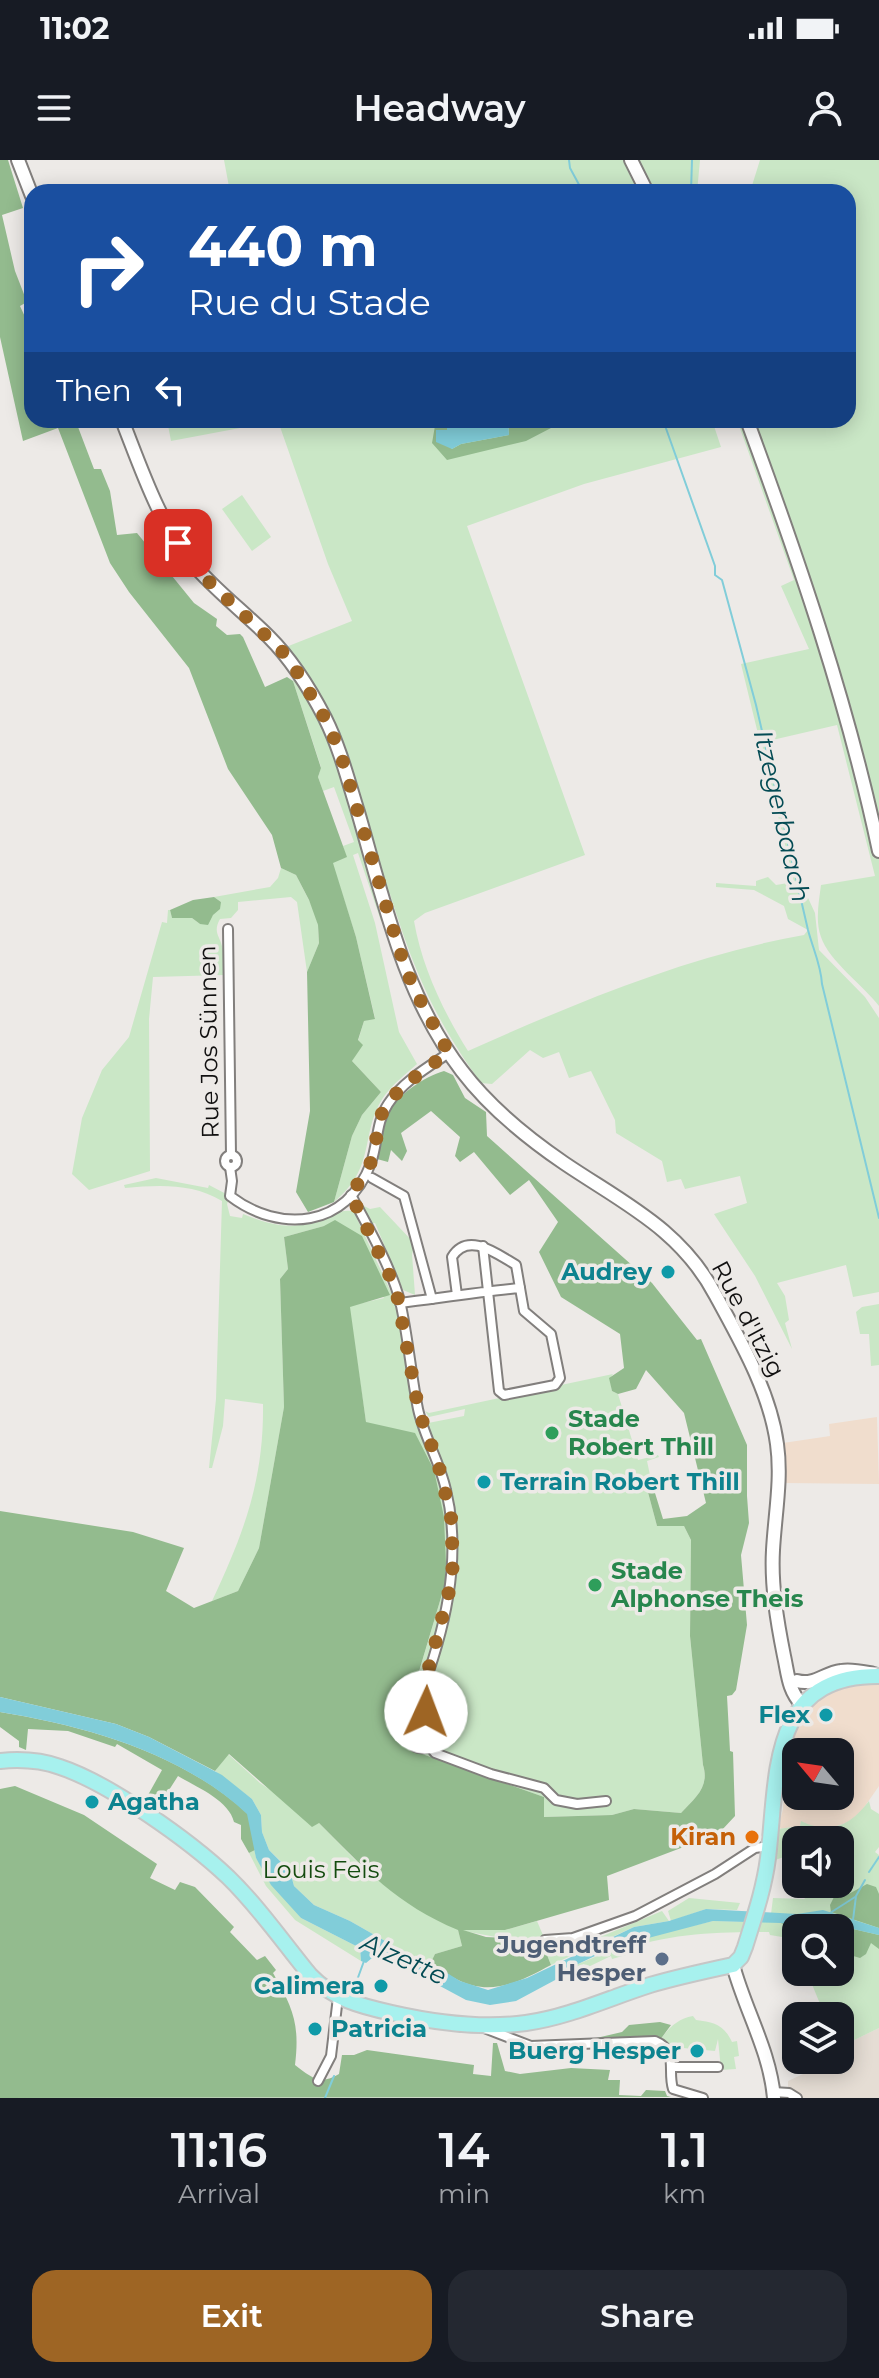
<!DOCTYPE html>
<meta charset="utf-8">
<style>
:root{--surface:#171b24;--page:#242831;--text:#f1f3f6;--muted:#9ea1a6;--accent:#9e6524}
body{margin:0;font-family:Montserrat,sans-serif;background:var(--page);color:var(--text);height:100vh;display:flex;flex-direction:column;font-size:30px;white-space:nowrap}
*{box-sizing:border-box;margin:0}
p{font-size:26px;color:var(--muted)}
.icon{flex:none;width:44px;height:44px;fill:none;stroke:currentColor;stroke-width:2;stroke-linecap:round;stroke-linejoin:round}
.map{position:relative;height:1938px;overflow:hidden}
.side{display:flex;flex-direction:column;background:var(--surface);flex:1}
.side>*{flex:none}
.hud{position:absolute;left:24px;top:24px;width:832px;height:244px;border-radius:24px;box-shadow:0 4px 20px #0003;background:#1a4fa0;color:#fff;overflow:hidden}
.needle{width:52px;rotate:299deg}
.tools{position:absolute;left:782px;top:1578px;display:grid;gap:16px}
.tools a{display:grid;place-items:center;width:72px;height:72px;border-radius:16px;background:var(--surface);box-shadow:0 4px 20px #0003;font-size:40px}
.pin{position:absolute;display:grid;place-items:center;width:68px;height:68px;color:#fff;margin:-34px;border-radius:16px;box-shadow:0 4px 12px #0006}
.me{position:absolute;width:88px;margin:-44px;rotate:2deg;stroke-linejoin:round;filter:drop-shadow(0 0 6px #0008)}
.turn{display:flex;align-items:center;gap:28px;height:168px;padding:0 32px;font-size:36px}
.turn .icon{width:104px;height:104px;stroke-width:2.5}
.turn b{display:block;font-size:56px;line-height:68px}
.then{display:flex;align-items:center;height:76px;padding:0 32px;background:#0003;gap:16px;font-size:30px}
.eta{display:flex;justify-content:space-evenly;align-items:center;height:136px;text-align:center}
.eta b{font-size:48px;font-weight:600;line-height:56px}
.action{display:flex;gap:16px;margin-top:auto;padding:16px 32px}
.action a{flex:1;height:92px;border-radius:24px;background:var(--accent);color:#fff;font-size:32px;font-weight:600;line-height:92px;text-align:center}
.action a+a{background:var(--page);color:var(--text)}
.status{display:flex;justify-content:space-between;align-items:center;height:56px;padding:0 40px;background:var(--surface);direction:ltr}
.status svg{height:22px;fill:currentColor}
header{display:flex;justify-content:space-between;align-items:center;height:104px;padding:0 32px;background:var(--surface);font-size:36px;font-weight:600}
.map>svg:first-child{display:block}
.commercial{fill:#f0ddcd;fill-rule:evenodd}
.built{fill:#e5ddd4}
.green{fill:#cae7c6}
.forest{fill:#93bb8e}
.water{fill:#81cdd9}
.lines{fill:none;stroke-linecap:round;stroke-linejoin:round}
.stream{stroke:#81cdd9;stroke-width:2}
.minor-casing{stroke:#827f7d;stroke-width:12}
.secondary-casing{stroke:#827f7d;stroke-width:16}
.primary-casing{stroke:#c6c6c6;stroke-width:18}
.minor{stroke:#fff;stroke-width:8}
.secondary{stroke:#fff;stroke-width:12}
.primary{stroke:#a7f1ee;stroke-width:14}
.route{stroke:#9e6524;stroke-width:14;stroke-dasharray:0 25.2}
.culture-dot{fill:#0f9aa8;stroke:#edeae7;stroke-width:3}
.leisure-dot{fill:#2e9e5b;stroke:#edeae7;stroke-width:3}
.food-dot{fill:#e8710a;stroke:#edeae7;stroke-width:3}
.service-dot{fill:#5c6f8a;stroke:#edeae7;stroke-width:3}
.labels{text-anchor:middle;stroke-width:7;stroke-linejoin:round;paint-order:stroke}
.street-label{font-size:24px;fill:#111010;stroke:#edeae7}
.culture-label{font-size:24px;font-weight:bold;fill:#0d838f;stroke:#edeae7;text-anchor:end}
.leisure-label{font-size:24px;font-weight:bold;fill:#27864d;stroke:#edeae7;text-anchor:start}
.food-label{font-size:24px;font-weight:bold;fill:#c56008;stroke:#edeae7;text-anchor:end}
.park-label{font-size:24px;fill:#144b0f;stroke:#edeae7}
.service-label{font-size:24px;font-weight:bold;fill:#4e5e75;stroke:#edeae7;text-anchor:end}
.water-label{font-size:26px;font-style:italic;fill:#034b54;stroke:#edeae7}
</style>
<div class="status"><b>11:02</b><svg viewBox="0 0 49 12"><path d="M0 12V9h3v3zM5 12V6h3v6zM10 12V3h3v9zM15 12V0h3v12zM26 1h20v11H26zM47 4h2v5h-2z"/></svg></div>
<header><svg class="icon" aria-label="menu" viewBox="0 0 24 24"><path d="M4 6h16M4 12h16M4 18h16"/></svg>Headway<svg class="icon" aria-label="person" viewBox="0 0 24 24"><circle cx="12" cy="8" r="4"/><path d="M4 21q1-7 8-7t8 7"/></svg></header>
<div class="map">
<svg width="879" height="1938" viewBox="0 0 879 1938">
<rect width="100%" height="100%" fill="#edeae7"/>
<!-- commercial -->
<g class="commercial">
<path d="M877 1257 879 1324 784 1323 783 1283 830 1276 829 1264Z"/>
<path d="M854 1525H879V1626L858 1656 851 1661 831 1668 818 1669 803 1662 800 1666 778 1669 783 1649 787 1592 799 1561 815 1542 826 1535ZM796 1592H840V1636H796Z"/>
</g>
<!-- built -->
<path class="built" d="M879 1868V1938H796L798 1935 788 1927V1921L803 1914 813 1900H840V1887Z"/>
<!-- green -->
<g class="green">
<path d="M224 0H700L697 32H230Z"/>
<path d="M760 0H879V846C863 825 829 801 821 777 815 761 819 741 821 725L875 716 837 565 768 581 803 727 815 753 819 790 865 837 879 858V1132L853 1137 846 1105 777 1123 785 1136 789 1160 785 1163 792 1189 755 1116 714 1054 747 1043 740 1016 685 1029 681 1019 667 1022 662 1001 616 973 615 960 591 911 569 918 559 892 543 898 530 890 492 924 481 923C434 858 414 811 390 734L383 737 385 759 381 761 358 693 353 695 375 763 399 872 417 904C406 914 393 924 385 935 359 971 378 1006 334 1042L352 976 362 955 381 932 352 901 364 861 375 858 356 777 332 702 346 697 343 686 354 682 334 627 323 631 318 617 321 607 293 521 297 512 303 509 286 487 352 461 328 404 278 261 171 281 167 260H712L721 287 584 324 467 366 585 695 425 753 414 761C422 807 443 851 468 891 576 843 686 796 804 775L808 770 788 759 784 746 754 730 716 727V723L756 726V721L768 717 776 725 794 722 741 504 809 489 781 426 794 420 737 260H848V32H750Z"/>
<path d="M242 335 271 377 252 391 222 349Z"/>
<path d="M281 708 296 715 314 750 318 765 319 783 307 812 297 742 291 737 238 742V750L231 758 220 759C213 772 219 775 222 786 225 794 223 807 223 815L153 817 149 859 150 1011 89 1030 72 1014 82 958 102 910 129 877 162 762 167 763 168 750H170L172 758H192L200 764 213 755 221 742 214 737 270 727 278 718Z"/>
<path d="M156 1018 208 1028 209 1025 230 1036 227 1044 230 1056 242 1058 243 1054C260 1061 281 1068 300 1065 317 1063 340 1046 354 1052L396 1143 401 1170H405L423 1264 464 1256 465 1249 429 1257 425 1251 429 1253 613 1214 610 1218 612 1231 618 1234 638 1300 658 1295 659 1297 647 1301 651 1320 645 1321 657 1366H684L691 1380 690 1476 703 1605C710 1627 695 1638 681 1653L634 1649 612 1655 543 1657 544 1637 408 1589 401 1573 445 1424 444 1357 366 1262 349 1146 384 1138 324 1066 284 1077 288 1109 280 1119 284 1247 259 1388 238 1431 212 1441C244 1373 264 1320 263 1244L225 1239 223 1266 212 1308H209L216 1239 222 1041C192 1023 159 1025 125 1028L124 1025Z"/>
<path d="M362 1045 370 1049 380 1047 415 1084 412 1094 415 1135 403 1130 375 1063 371 1064Z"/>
<path d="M879 1144V1205L871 1206 869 1174H860L856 1152 862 1147Z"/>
<path d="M228 1594 260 1623 319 1663 370 1715 505 1770 537 1761 545 1780 574 1788 662 1751 669 1761 634 1767 551 1805 541 1780 507 1779 458 1770 462 1786 435 1794 429 1806 350 1761 314 1745 294 1726 290 1710 269 1690 262 1672 261 1655 252 1639 215 1611Z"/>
<path d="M869 1641 871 1649 879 1654V1687L875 1692 879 1695V1868L840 1887V1856H825L809 1817 810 1812H840V1768H796L794 1779 770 1775 769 1772C722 1772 673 1773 628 1788L626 1795 612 1799 611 1796 586 1808 584 1804 557 1819 578 1804 641 1778 713 1761 770 1762 773 1738 804 1739 814 1732 817 1724H840V1680H796V1693L775 1700 778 1669 800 1666 801 1661C830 1675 850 1666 869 1641Z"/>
<path d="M255 1690 256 1698 301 1758 360 1788 361 1801 295 1760 266 1726 249 1693Z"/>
<path d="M689 1738 740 1743 737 1750 706 1749 671 1761 668 1751Z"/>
<path d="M693 1856 696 1860C714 1862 724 1865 732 1882L737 1881 739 1896 734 1897 736 1909 721 1910 718 1879 715 1891 683 1888 673 1893 669 1886 660 1880C670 1867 677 1859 693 1856Z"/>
</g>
<!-- forest -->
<g class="forest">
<path d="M0 0H8L23 48 2 55 15 111 27 142 20 146 32 172V260H81L78 267 94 309H101L110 331 117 375 137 373 194 443 217 459 216 466 227 475 240 474 243 477 265 527 287 517 293 521 321 608 318 617 347 697 333 703 356 777 375 859 364 861 358 880 363 885 352 901 381 932 362 955 352 976 334 1042 308 1052 296 1032 310 951 307 812 319 783 318 765 309 740 296 715 281 708 272 675 228 609 189 508 129 432 110 403 58 268 23 281 0 177Z"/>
<path d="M436 260H447V270H436L452 289 461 284 509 275 508 260H551V268L526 281 447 300 432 283Z"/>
<path d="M214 737 221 742 220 749 213 755 208 765 200 764 192 758H172L170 750 193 740Z"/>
<path d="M444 911 453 915 465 938 486 952 487 976 652 1123 697 1180 701 1179 747 1285V1336L749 1363 741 1395 747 1465 736 1530 732 1535 727 1536 730 1591 733 1592 735 1656 721 1671 710 1677 607 1716 609 1740 505 1770H463L486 1777 541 1780 551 1805C521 1821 492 1837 458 1820 448 1815 441 1809 429 1806L435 1794 462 1786 458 1770C397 1745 365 1709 319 1663L312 1667 229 1594 215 1611 149 1577 116 1564 0 1537V1351L133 1372 184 1388 166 1431 194 1448 238 1431 259 1388 284 1247 280 1119 288 1109 284 1077 324 1066 335 1060 362 1076 390 1135 350 1147 366 1262 415 1273 434 1310 444 1357 446 1403 445 1424 401 1572 408 1589 544 1637V1657L612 1655 634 1649 681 1653C695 1638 710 1627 703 1605L690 1476 691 1380 684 1366H657L645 1321 651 1320 663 1359 687 1356 706 1343 684 1253 646 1210 636 1229 618 1234 612 1231 609 1218 624 1208 620 1174 561 1137 539 1092 558 1062 529 1020 510 1035 474 992 460 1002 455 996 460 977 431 951 401 973 407 991 402 1001 391 990 388 1002 377 999C381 985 383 969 388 955 396 935 424 917 444 911Z"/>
<path d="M0 1552C86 1566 182 1593 248 1654L255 1690 249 1693 241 1679V1665L234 1662C229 1640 196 1627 178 1616L155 1652 143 1644 162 1610 117 1584 115 1587 68 1571 28 1569 26 1590 19 1587V1581L0 1567Z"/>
<path d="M15 1626 84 1655 157 1704 150 1718 175 1730 180 1722 195 1727 234 1767 230 1772 257 1800 265 1796 276 1810 273 1813C293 1848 300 1864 295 1905 311 1917 320 1926 339 1914L342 1895H354L367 1890 474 1905 473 1914 491 1916 493 1883H497L505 1911 520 1914 571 1908 610 1910 608 1920H620L619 1935 641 1936 646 1930 665 1931 667 1936 671 1937 0 1938V1629Z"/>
<path d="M867 1724 876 1727 879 1734V1768L831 1752 830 1745 835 1735 845 1736Z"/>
<path d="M823 1762 879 1775V1789L871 1783 866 1794 860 1798 840 1792V1768H796L794 1772 781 1763 808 1767Z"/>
<path d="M660 1862 671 1865 660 1880 642 1877 592 1882V1879L622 1872 629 1865Z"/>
</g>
<!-- water -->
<g class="water">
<path d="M447 260H508L509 275 461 284 452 289 436 282V270H447Z"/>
<path d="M0 1537 116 1564 149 1577 222 1615 252 1639 261 1655 262 1672 269 1690 290 1711 294 1726 314 1745 350 1761 429 1806 439 1808 460 1821 488 1830 527 1818 634 1767 669 1761 706 1749 797 1754 823 1750 879 1768V1775L823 1762 808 1767 781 1763 713 1761 614 1787 578 1804 557 1819 516 1841 490 1845 466 1840 399 1804 372 1798 366 1803 361 1801 360 1788 301 1758 271 1725 256 1698 247 1654C182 1593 86 1566 0 1552Z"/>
</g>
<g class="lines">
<!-- stream -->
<g class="stream">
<path d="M569 0 570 8 583 32"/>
<path d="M691 32 692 0"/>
<path d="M663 260 715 406V415L722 420 756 545 808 770C813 789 821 805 822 824L879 1058"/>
<path d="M869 1712 879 1697"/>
<path d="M830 1753 855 1737"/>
<path d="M853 1760 856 1736 865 1720"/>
<path d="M352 1834 364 1801"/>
<path d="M325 1938 334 1916"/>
</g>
<defs>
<g id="minor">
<path d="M228 769 231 995"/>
<circle cx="231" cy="1001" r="6"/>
<path d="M230 1007 232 1021 230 1036C280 1074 347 1068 371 1003 378 983 376 962 388 944 402 922 428 907 449 893"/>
<path d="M372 1018 404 1036 432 1139"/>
<path d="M351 1035C368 1067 391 1107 400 1141 408 1176 411 1214 418 1249 424 1277 440 1302 446 1330 463 1400 444 1474 419 1539 415 1549 408 1564 408 1574 410 1595 437 1592 439 1571L431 1560H415L409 1569"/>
<path d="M457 1135 452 1097C468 1071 497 1094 516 1105L520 1128"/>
<path d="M400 1143C440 1138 480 1132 520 1128L524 1151 551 1174 560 1218 555 1225 504 1235 499 1231 483 1086"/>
<path d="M424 1531V1544L431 1560"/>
<path d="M430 1587 435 1593 491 1614 544 1628 556 1640 577 1644 606 1641"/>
<path d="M545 1780 573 1778 635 1756 715 1714 755 1688 769 1686"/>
<path d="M484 1868 531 1886 655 1881C679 1891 667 1910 673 1929L703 1938"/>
<path d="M672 1907H718"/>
<path d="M318 1921 331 1896 338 1837"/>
<path d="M773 1932 789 1933 797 1938"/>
</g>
<g id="secondary">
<path d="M18 0 32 36"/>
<path d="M631 0 647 32"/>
<path d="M122 260C141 308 159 363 192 403 215 430 244 452 269 477 292 500 310 529 325 558 340 588 348 620 358 652 384 741 404 836 462 911 490 948 526 977 564 1003 623 1043 681 1069 716 1136 741 1182 770 1232 777 1284 782 1319 775 1354 773 1390 771 1425 777 1461 784 1496 788 1514 788 1530 802 1545"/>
<path d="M747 260C799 401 848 544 879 691"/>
<path d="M797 1521C815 1526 824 1513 841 1511 852 1509 863 1512 874 1514"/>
<path d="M733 1805C745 1850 770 1891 774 1938"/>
</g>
<path id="primary" d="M0 1601C20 1599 40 1600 60 1607 109 1623 190 1681 228 1717 258 1746 283 1782 310 1815 333 1839 360 1846 392 1853 436 1863 481 1869 526 1863 569 1857 609 1838 650 1825 677 1817 705 1811 733 1805L741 1797 745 1787C754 1758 764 1729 768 1698 778 1616 768 1515 879 1516"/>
</defs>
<!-- minor casing -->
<use href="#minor" class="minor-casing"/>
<!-- secondary casing -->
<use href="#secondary" class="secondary-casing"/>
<!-- primary casing -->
<use href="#primary" class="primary-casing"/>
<!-- minor -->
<use href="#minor" class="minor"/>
<!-- secondary -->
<use href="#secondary" class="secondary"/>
<!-- primary -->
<use href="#primary" class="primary"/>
</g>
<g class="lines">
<!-- route -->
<path class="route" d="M178 383 205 418 281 490 297 512 326 560 340 592 399 789 413 827 449 893 423 910 390 939 382 953 371 1002 351 1035 396 1129 419 1252 438 1303 451 1357 453 1403 451 1424 424 1526 426 1552"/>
</g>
<!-- markers -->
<g class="culture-dot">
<circle cx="668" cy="1112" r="8"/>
<circle cx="484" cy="1322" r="8"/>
<circle cx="826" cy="1555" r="8"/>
<circle cx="92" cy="1642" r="8"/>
<circle cx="381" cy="1826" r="8"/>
<circle cx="315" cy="1869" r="8"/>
<circle cx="697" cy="1891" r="8"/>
</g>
<g class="leisure-dot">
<circle cx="552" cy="1273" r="8"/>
<circle cx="595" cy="1425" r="8"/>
</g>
<circle class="food-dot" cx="752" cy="1677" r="8"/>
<circle class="service-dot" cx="662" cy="1799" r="8"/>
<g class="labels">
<!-- street labels -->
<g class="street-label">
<text transform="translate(209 882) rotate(-91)" y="8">Rue Jos Sünnen</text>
<text transform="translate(748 1159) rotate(62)" y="8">Rue d'Itzig</text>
</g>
<!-- culture labels -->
<g class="culture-label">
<text x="652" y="1120">Audrey</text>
<text x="500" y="1330" text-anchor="start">Terrain Robert Thill</text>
<text x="810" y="1563">Flex</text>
<text x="108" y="1650" text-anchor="start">Agatha</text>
<text x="365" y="1834">Calimera</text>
<text x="331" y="1877" text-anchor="start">Patricia</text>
<text x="681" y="1899">Buerg Hesper</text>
</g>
<!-- leisure labels -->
<g class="leisure-label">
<text x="568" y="1267">Stade<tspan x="568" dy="28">Robert Thill</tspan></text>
<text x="611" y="1419">Stade<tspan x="611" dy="28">Alphonse Theis</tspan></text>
</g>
<!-- food labels -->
<g class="food-label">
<text x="736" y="1685">Kiran</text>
</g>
<!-- park labels -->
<g class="park-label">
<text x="321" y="1718">Louis Feis</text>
</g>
<!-- service labels -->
<g class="service-label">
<text x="646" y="1793">Jugendtreff<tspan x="646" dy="28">Hesper</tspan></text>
</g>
<!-- water labels -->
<g class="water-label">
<text transform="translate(782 656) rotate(77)" y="9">Itzegerbaach</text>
<text transform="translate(404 1799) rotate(24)" y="9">Alzette</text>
</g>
</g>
</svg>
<div class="tools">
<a><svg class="needle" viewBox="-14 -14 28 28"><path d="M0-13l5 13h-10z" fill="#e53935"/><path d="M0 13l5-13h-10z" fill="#9ea1a6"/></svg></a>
<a><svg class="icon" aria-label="sound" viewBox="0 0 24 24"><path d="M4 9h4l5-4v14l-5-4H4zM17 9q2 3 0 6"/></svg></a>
<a><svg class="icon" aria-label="search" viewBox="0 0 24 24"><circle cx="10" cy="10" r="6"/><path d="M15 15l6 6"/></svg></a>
<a><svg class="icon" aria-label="layers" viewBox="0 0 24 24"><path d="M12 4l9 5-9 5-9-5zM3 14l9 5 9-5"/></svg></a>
</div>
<div class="pin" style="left:178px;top:383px;background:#d93025"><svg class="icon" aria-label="arrive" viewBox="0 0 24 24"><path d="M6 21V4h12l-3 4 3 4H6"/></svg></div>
<svg class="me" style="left:426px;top:1552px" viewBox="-20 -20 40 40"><circle r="19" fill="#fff"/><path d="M0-13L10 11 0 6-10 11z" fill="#9e6524"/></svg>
<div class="hud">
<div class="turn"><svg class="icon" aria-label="right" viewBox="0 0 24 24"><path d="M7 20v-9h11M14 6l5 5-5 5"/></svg><div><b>440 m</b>Rue du Stade</div></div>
<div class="then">Then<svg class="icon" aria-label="left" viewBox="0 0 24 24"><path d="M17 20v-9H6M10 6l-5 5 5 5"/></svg></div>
</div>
</div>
<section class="side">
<div class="eta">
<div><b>11:16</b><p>Arrival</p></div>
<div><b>14</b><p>min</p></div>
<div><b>1.1</b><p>km</p></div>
</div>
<div class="action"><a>Exit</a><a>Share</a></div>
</section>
